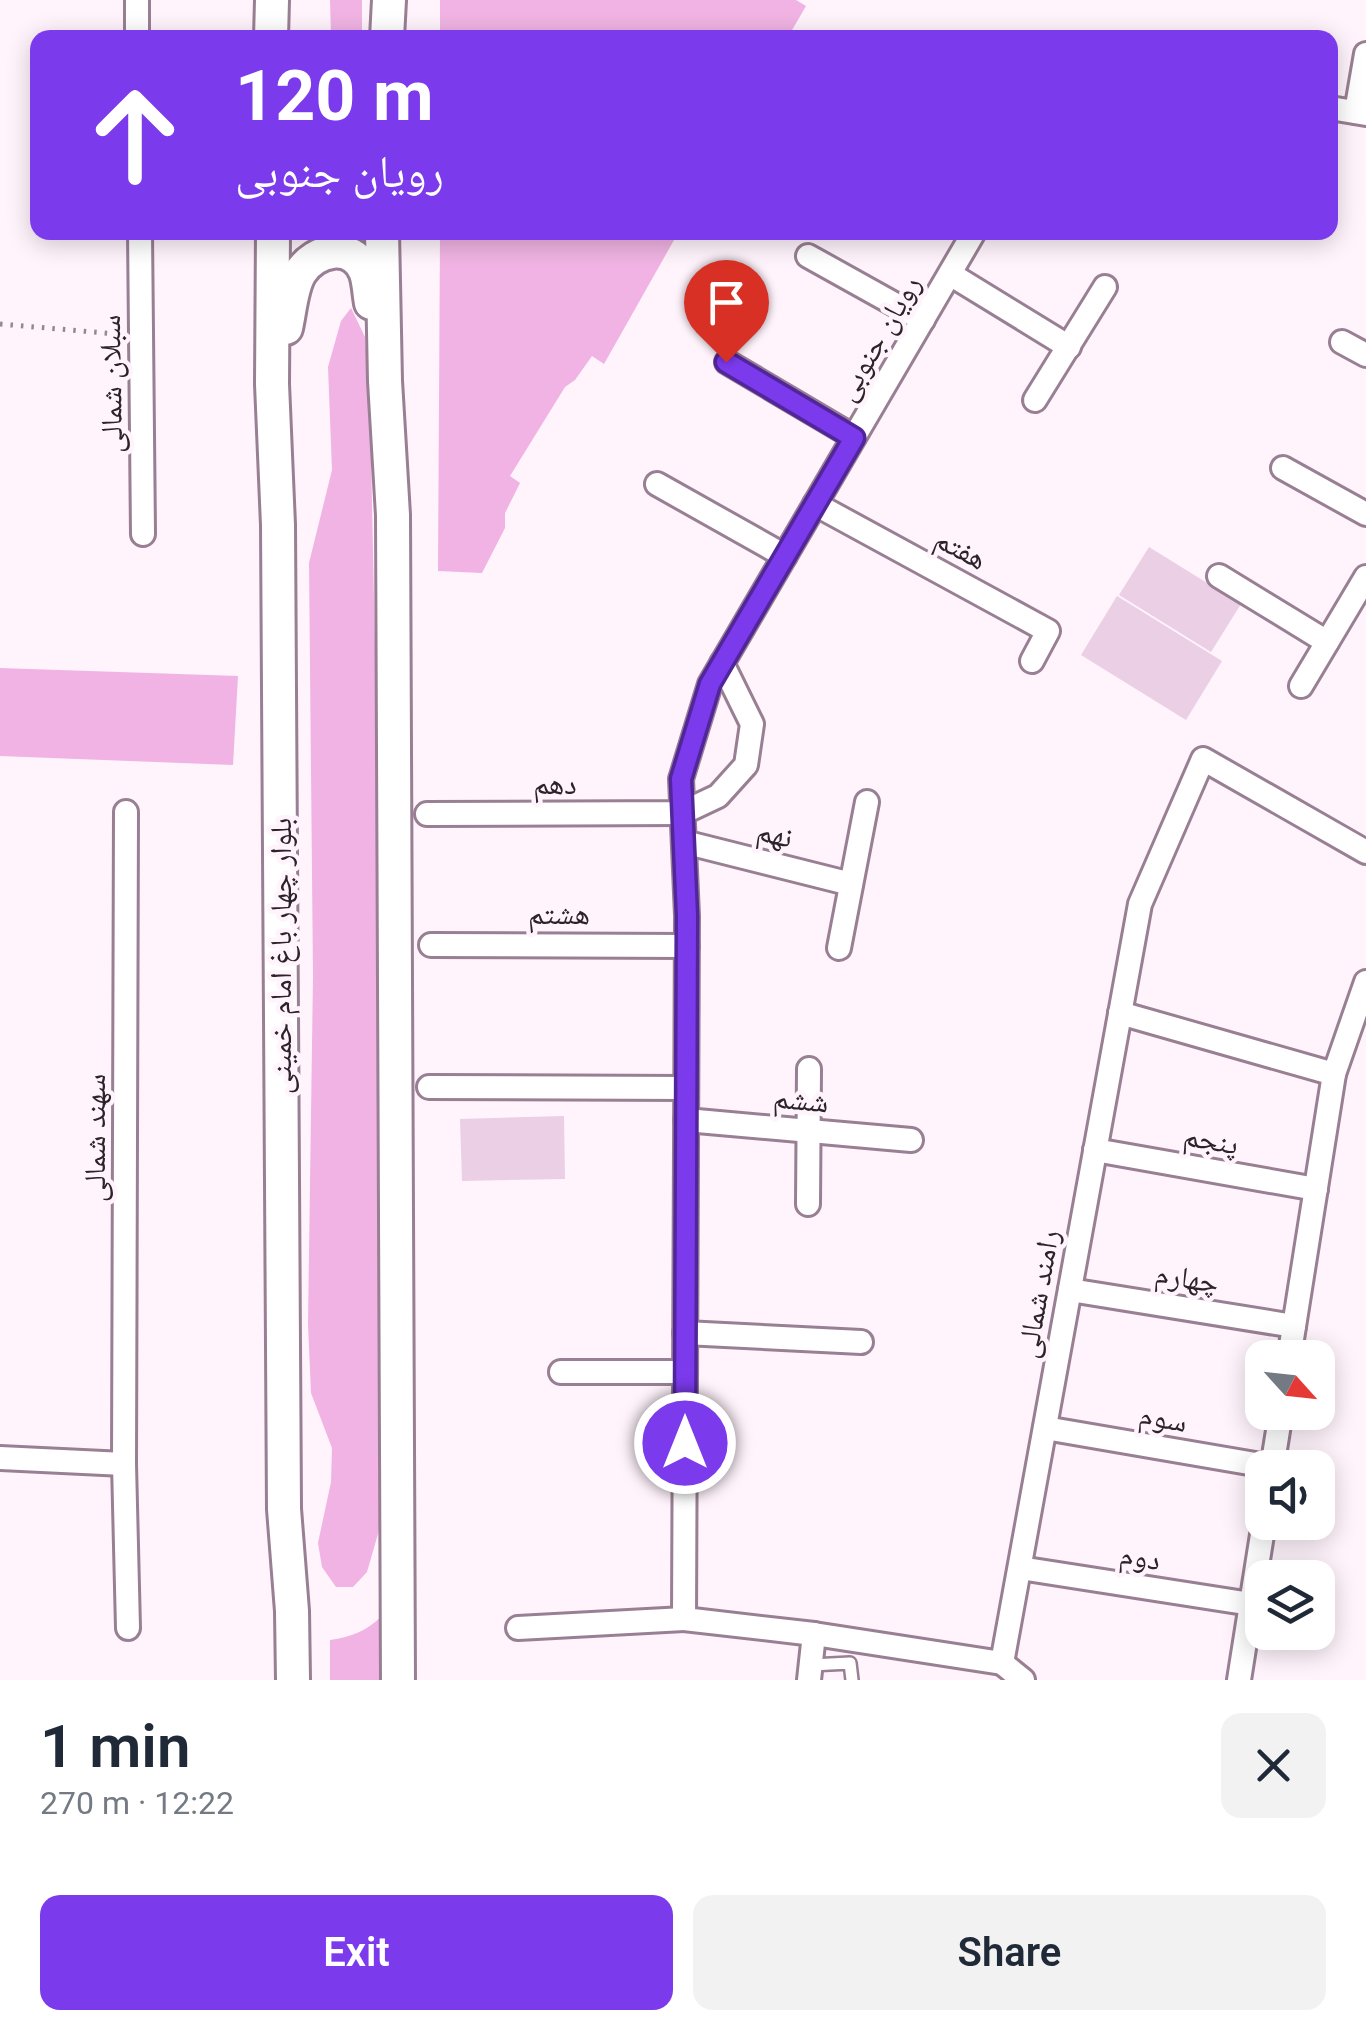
<!DOCTYPE html>
<meta charset="utf-8">
<style>
:root{--surface:#fff;--page:#f2f2f3;--text:#1f2937;--muted:#747a83;--accent:#7c3aed}
body{margin:0;font-family:Roboto,"Noto Naskh Arabic",sans-serif;background:var(--page);color:var(--text);height:100vh;display:flex;flex-direction:column;font-size:38px;white-space:nowrap}
*{box-sizing:border-box;margin:0}
p{font-size:32px;color:var(--muted)}
.icon{flex:none;width:55px;height:55px;fill:none;stroke:currentColor;stroke-width:2;stroke-linecap:round;stroke-linejoin:round}
.map{position:relative;height:1680px;overflow:hidden}
.sheet{display:flex;flex-direction:column;background:var(--surface);flex:1}
.sheet>*{flex:none}
.hud{position:absolute;left:30px;top:30px;width:1308px;height:210px;border-radius:20px;box-shadow:0 5px 25px #0003;background:#7c3aed;color:#fff;overflow:hidden}
.needle{width:65px;rotate:117deg}
.tools{position:absolute;left:1245px;top:1340px;display:grid;gap:20px}
.tools a{display:grid;place-items:center;width:90px;height:90px;border-radius:20px;background:var(--surface);box-shadow:0 5px 25px #0003;font-size:50px}
.pin{position:absolute;display:grid;place-items:center;width:85px;height:85px;color:#fff;margin:-102px -42px;border-radius:50% 50% 50% 0;rotate:-45deg;box-shadow:0 0 10px #0007}
.pin .icon{rotate:45deg}
.me{position:absolute;width:110px;margin:-55px;rotate:0deg;stroke-linejoin:round;filter:drop-shadow(0 0 8px #0008)}
.turn{display:flex;align-items:center;gap:35px;height:210px;padding:0 40px;font-size:45px}
.turn .icon{width:130px;height:130px;stroke-width:2.5}
.turn b{display:block;font-size:70px;line-height:85px}
.round{display:grid;place-items:center;flex:none;width:105px;height:105px;border-radius:20px;background:var(--page)}
.summary{display:flex;align-items:center;justify-content:space-between;height:170px;padding:0 40px}
h1{font-size:60px;font-weight:600;line-height:75px}
.action{display:flex;gap:20px;margin-top:auto;padding:20px 40px}
.action a{flex:1;height:115px;border-radius:20px;background:var(--accent);color:#fff;font-size:40px;font-weight:600;line-height:115px;text-align:center}
.action a+a{background:var(--page);color:var(--text)}
.map>svg:first-child{display:block}
.green{fill:#f0b3e3}
.building{fill:#ebcfe5}
.lines{fill:none;stroke-linecap:round;stroke-linejoin:round}
.service-casing{stroke:#997f93;stroke-width:16}
.minor-casing{stroke:#997f93;stroke-width:28}
.secondary-casing{stroke:#997f93;stroke-width:38}
.path{stroke:#938890;stroke-width:5;stroke-dasharray:2.5 8;stroke-linecap:butt}
.service{stroke:#fff;stroke-width:11}
.minor{stroke:#fff;stroke-width:22}
.secondary{stroke:#fff;stroke-width:32}
.route-casing{stroke:#51269a;stroke-width:25}
.route{stroke:#7c3aed;stroke-width:18}
.labels{text-anchor:middle;stroke-width:9;stroke-linejoin:round;paint-order:stroke}
.street-label{font-size:30px;fill:#2c222a;stroke:#fff3fc}
</style>
<div class="map">
<svg width="1366" height="1680" viewBox="0 0 1366 1680">
<rect width="100%" height="100%" fill="#fff3fc"/>
<!-- green -->
<g class="green">
<path d="M330 0H362V37H331Z"/>
<path d="M440 0H796L806 6 788 37 440 38Z"/>
<path d="M440 233H678L604 364 592 356 575 380 565 387 510 476 520 483 505 513V528L482 573 438 571Z"/>
<path d="M351 308 365 337 370 408 380 887 386 1506 367 1572 353 1587H336L322 1567 318 1543 331 1482 332 1448 311 1393 308 1324 313 976 309 563 332 470 328 367 341 321Z"/>
<path d="M0 668 238 676 233 765 0 756Z"/>
<path d="M382 1616V1680H330V1640C352 1637 366 1631 382 1616Z"/>
</g>
<!-- building -->
<g class="building">
<path d="M1149 547 1241 604 1211 652 1119 595Z"/>
<path d="M1117 596 1222 661 1186 720 1081 655Z"/>
<path d="M564 1116 565 1179 462 1181 460 1119Z"/>
</g>
<g class="lines">
<defs>
<path id="service" d="M811 1665 850 1663 852 1680"/>
<g id="minor">
<path d="M137 0V38"/>
<path d="M1330 108 1366 114"/>
<path d="M1356 112 1366 54"/>
<path d="M140 232 143 534"/>
<path d="M974 232 710 684 681 779 687 916 684 1619 814 1634 1002 1663 1140 904 1203 759 1366 852"/>
<path d="M808 256 923 320"/>
<path d="M950 274 1069 347"/>
<path d="M1342 342 1366 355"/>
<path d="M727 362 854 437"/>
<path d="M1035 400 1105 287"/>
<path d="M1283 468 1366 514"/>
<path d="M657 484 785 556"/>
<path d="M815 504 1048 631 1032 661"/>
<path d="M1219 576 1327 642"/>
<path d="M1301 686 1366 577"/>
<path d="M126 812 124 1464 128 1628"/>
<path d="M427 814 682 813 718 796 746 765 752 724 722 663"/>
<path d="M684 842 851 884"/>
<path d="M431 945 687 946"/>
<path d="M839 948 867 802"/>
<path d="M1120 1013 1334 1074"/>
<path d="M429 1087 686 1088"/>
<path d="M686 1120 911 1140"/>
<path d="M1095 1150 1316 1189"/>
<path d="M808 1204 809 1069"/>
<path d="M1070 1290 1294 1326"/>
<path d="M685 1333 861 1342"/>
<path d="M1289 1358 1334 1074 1366 982"/>
<path d="M561 1372H685"/>
<path d="M1045 1428 1272 1467"/>
<path d="M0 1458 124 1464"/>
<path d="M1272 1468 1281 1412"/>
<path d="M1020 1568 1251 1604"/>
<path d="M518 1628 684 1619"/>
<path d="M1002 1663 1023 1680"/>
<path d="M809 1680 814 1634"/>
<path d="M1239 1680 1264 1522"/>
</g>
<g id="secondary">
<path d="M271 38 272 0"/>
<path d="M387 38 389 0"/>
<path d="M273 232 272 384 278 525 284 1509 292 1611 293 1680"/>
<path d="M382 232 385 381 393 515 398 1680"/>
<path d="M286 328C290 311 291 288 300 273 315 249 352 241 365 271 369 280 369 293 371 303"/>
</g>
</defs>
<!-- service casing -->
<use href="#service" class="service-casing"/>
<!-- minor casing -->
<use href="#minor" class="minor-casing"/>
<!-- secondary casing -->
<use href="#secondary" class="secondary-casing"/>
<!-- path -->
<path class="path" d="M0 324 117 334"/>
<!-- service -->
<use href="#service" class="service"/>
<!-- minor -->
<use href="#minor" class="minor"/>
<!-- secondary -->
<use href="#secondary" class="secondary"/>
</g>
<g class="lines">
<defs>
<path id="route" d="M685 1443 687 916 681 779 710 684 854 438 726 362"/>
</defs>
<!-- route casing -->
<use href="#route" class="route-casing"/>
<!-- route -->
<use href="#route" class="route"/>
</g>
<g class="labels">
<!-- street labels -->
<g class="street-label">
<text transform="translate(878 338) rotate(-60)" y="10">رویان جنوبی</text>
<text transform="translate(111 384) rotate(-91)" y="10">سبلان شمالی</text>
<text transform="translate(961 549) rotate(28)" y="10">هفتم</text>
<text x="555" y="794">دهم</text>
<text transform="translate(775 834) rotate(14)" y="10">نهم</text>
<text x="559" y="924">هشتم</text>
<text transform="translate(281 956) rotate(-90)" y="10">بلوار چهار باغ امام خمینی</text>
<text transform="translate(801 1100) rotate(5)" y="10">ششم</text>
<text transform="translate(95 1138) rotate(-90)" y="10">سهند شمالی</text>
<text transform="translate(1211 1140) rotate(10)" y="10">پنجم</text>
<text transform="translate(1187 1278) rotate(9)" y="10">چهارم</text>
<text transform="translate(1038 1294) rotate(-80)" y="10">رامند شمالی</text>
<text transform="translate(1163 1418) rotate(10)" y="10">سوم</text>
<text transform="translate(1140 1557) rotate(9)" y="10">دوم</text>
</g>
</g>
</svg>
<div class="tools">
<a><svg class="needle" viewBox="-14 -14 28 28"><path d="M0-13l5 13h-10z" fill="#e53935"/><path d="M0 13l5-13h-10z" fill="#747a83"/></svg></a>
<a><svg class="icon" aria-label="sound" viewBox="0 0 24 24"><path d="M4 9h4l5-4v14l-5-4H4zM17 9q2 3 0 6"/></svg></a>
<a><svg class="icon" aria-label="layers" viewBox="0 0 24 24"><path d="M12 4l9 5-9 5-9-5zM3 14l9 5 9-5"/></svg></a>
</div>
<div class="pin" style="left:726px;top:362px;background:#d93025"><svg class="icon" aria-label="arrive" viewBox="0 0 24 24"><path d="M6 21V4h12l-3 4 3 4H6"/></svg></div>
<svg class="me" style="left:685px;top:1443px" viewBox="-20 -20 40 40"><circle r="17" fill="#7c3aed" stroke="#fff" stroke-width="3"/><path d="M0-11L8 9 0 5-8 9z" fill="#fff"/></svg>
<div class="hud">
<div class="turn"><svg class="icon" aria-label="ahead" viewBox="0 0 24 24"><path d="M12 20V5M6 11l6-6 6 6"/></svg><div><b>120 m</b>رویان جنوبی</div></div>
</div>
</div>
<section class="sheet">
<div class="summary"><div><h1>1 min</h1><p>270 m · 12:22</p></div><a class="round"><svg class="icon" aria-label="close" viewBox="0 0 24 24"><path d="M6 6l12 12M18 6L6 18"/></svg></a></div>
<div class="action"><a>Exit</a><a>Share</a></div>
</section>
